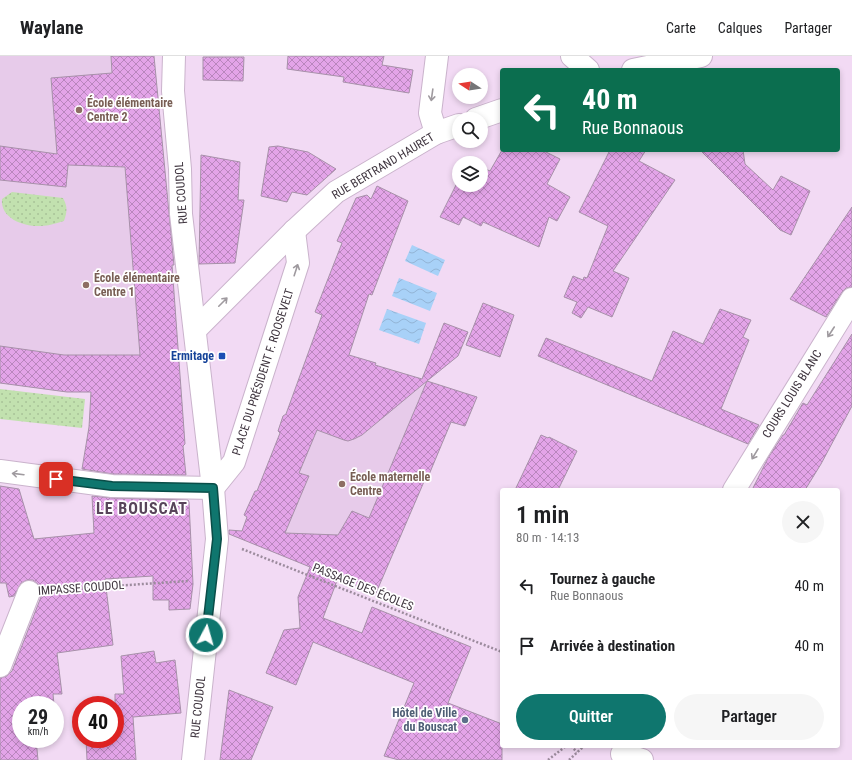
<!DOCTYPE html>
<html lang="fr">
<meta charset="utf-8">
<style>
:root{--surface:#fff;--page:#f6f6f6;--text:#202124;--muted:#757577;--line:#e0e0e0;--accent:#0f766e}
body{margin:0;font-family:"Roboto Condensed",sans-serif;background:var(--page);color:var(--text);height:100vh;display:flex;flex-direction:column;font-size:15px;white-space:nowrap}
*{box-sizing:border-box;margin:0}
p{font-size:13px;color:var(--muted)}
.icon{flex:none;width:22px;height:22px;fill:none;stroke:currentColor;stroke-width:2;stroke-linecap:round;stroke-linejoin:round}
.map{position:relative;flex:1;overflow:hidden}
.sheet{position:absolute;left:500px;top:432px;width:340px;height:260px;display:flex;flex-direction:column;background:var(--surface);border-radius:4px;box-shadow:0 2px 6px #0003}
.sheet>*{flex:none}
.hud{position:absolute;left:500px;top:12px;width:340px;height:84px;border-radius:4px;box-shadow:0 2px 6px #0003;background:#0b6e4f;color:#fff;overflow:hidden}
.needle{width:26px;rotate:282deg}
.tools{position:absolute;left:452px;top:12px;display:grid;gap:8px}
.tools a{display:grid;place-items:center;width:36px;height:36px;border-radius:50%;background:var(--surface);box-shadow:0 2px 6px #0003;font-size:20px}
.speed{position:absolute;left:12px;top:640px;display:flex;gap:8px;font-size:20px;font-weight:700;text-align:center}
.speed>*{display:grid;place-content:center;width:52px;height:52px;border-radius:50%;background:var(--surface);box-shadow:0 2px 6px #0003;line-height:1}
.speed small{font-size:10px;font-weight:400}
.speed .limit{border:6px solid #d22;background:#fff;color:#111}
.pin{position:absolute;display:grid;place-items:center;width:34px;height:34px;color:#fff;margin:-17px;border-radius:8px;box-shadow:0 2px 6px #0006}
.me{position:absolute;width:44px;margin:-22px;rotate:6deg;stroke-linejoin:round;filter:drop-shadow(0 0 3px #0008)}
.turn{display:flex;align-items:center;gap:14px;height:84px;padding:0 16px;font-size:18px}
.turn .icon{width:52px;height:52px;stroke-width:2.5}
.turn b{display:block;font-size:28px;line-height:34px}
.round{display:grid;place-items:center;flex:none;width:42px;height:42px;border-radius:21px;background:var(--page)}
.head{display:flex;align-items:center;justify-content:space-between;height:68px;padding:0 16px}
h1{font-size:24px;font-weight:600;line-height:30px}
.button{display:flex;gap:8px;margin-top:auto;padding:8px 16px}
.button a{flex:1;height:46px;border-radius:24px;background:var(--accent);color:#fff;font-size:16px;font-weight:600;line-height:46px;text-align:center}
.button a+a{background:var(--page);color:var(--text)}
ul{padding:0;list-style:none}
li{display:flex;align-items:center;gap:12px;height:60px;padding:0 16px}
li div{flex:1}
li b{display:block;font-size:15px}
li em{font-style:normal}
header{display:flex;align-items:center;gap:24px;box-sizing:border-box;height:56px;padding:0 20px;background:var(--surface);border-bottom:1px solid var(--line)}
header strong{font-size:19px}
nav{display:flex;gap:22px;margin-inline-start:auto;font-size:14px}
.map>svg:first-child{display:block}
.built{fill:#e7cbea}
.park{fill:url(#park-dots)}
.water{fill:url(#water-waves)}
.building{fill:url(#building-cross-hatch);stroke:#a791a9;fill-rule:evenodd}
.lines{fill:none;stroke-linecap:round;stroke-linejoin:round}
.minor-casing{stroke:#cab3cc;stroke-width:24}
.tertiary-casing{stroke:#cab3cc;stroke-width:24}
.path{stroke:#9c8b9d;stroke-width:2.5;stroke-dasharray:2 2;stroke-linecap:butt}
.minor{stroke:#fff;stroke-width:22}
.tertiary{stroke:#fff;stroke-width:22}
.oneway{stroke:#9f9a9f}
.route-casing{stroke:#0a4d48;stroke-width:10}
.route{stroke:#0f766e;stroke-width:7}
.education-dot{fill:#8d6e63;stroke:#fff;stroke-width:1.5}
.transit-dot{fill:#1a4fb4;stroke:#fff;stroke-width:1.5}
.service-dot{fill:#5c6f8a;stroke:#fff;stroke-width:1.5}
.labels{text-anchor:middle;stroke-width:3.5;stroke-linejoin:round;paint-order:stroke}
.education-label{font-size:12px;font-weight:bold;fill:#785e54;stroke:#fff;text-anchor:start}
.street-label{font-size:12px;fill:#3f353f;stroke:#fff}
.transit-label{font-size:12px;font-weight:bold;fill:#164399;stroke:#fff;text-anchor:end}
.service-label{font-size:12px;font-weight:bold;fill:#4e5e75;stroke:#fff;text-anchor:end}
.district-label{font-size:16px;font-weight:bold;letter-spacing:1px;fill:#58445a;stroke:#fff}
</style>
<header>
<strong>Waylane</strong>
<nav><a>Carte</a><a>Calques</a><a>Partager</a></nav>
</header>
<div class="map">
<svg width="852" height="704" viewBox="0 0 852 704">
<defs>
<pattern id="park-dots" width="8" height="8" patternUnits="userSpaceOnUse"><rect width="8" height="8" fill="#c2e1af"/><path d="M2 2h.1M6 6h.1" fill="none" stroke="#a8c298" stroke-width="1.8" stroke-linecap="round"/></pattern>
<pattern id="water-waves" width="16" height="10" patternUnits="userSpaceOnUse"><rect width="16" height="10" fill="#a8d1f8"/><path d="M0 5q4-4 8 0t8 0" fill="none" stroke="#92b4d6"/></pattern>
<pattern id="building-cross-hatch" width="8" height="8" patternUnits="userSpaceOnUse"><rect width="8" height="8" fill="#e3a4e8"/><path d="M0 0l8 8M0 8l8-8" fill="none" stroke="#b986bd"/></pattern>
</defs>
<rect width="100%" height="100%" fill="#f2daf4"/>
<!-- built -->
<g class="built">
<path d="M0 0H154L180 333 128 337 67 336 0 327Z"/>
<path d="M375 309 477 341 465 370 451 367 428 421H426L376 537 239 482 247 461 244 459 255 435H257L280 377 278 375 283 360 361 349Z"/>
</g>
<!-- park -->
<g class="park">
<path d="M12 136 63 142C68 151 67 156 64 165 56 167 49 170 41 170 25 171 0 163 2 143Z"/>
<path d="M0 333 85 343 82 372 0 363Z"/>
</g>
<!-- water -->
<g class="water">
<path d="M412 189 445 204 438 220 405 205Z"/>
<path d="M399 222 437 237 430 255 392 240Z"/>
<path d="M387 253 426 267 419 288 379 274Z"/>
</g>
<!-- building -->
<g class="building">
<path d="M111 0H154L174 209H172L185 388 183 390 186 419 113 418 82 413 89 371 91 336H67L0 327V290L64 299H140L125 111 68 109 66 131 0 124V90L57 98 51 22 112 17Z"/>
<path d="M288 0H384L382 9 413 14 409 37 343 26 344 21 287 13Z"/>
<path d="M203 1H244L243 25 203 24Z"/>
<path d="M278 90 308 96 336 113 307 139 292 136 287 146 261 140 269 91Z"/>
<path d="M502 94H542L560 103 547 128 570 141 557 165 549 161 539 191 483 166 481 170 463 161 459 169 440 161 459 123V129H481V111L490 115Z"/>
<path d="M610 94H646L639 105 675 124 613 215 629 222 612 261 588 251 581 262 572 257 577 246 564 241 573 220 583 224 584 221 587 222 608 170 579 156Z"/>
<path d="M700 94H743L745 108 773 134 781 120 810 135 791 179 780 174Z"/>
<path d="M201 99 240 106 238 144H244L235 207 199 208Z"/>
<path d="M377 130 408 145 372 239 369 238 349 299 376 307 375 309 422 323 444 267 468 276 458 300 427 325 477 341 465 370 451 366 428 421H426L376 537 338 522 323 562 362 577 372 551 471 591 448 647 502 668V704H399L384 700 414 627 313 586 296 629 266 617 284 574 300 572 298 541 310 511 229 478V474L242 475 247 461 244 459 255 435H257L280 377 278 375 283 360 286 358 322 259 315 256 342 187 337 185 356 142 367 139 371 143ZM427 325 369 462 352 455 338 479 285 477 309 420 299 417 317 374 344 384 348 385 354 383 362 379Z"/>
<path d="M852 151V231L846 232 842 236 826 261 790 243Z"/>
<path d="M483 247 514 259 500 301 466 289Z"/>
<path d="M720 253 751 264 743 281 749 284 721 353 759 369 748 388 538 300 546 282 652 325 673 275 703 288Z"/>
<path d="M852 278V350L821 408 805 434H752L768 402 783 379H784L803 347 807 349Z"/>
<path d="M541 379 548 382 549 381 577 395 558 434H515Z"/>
<path d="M0 430 19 433 34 483 94 477 92 440 112 442 188 444 189 446 193 528 190 553 169 554V544H153V520L105 523 113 589 57 597 62 638H53L54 649H21V683H36L38 704H0V622L7 620 12 615 41 541V535L38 528 33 524H27L21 527 14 540 9 541 6 527H0Z"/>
<path d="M154 595 156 607 175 604 181 657 133 661 136 704H87L86 683H115V638H124L121 600Z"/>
<path d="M229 634 273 651 251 704H220Z"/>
</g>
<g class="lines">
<defs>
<g id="minor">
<path d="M572 0 588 14"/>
<path d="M633 14 701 0"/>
<path d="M476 63 502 54"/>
<path d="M436 77 430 57 437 0"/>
<path d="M195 274 294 175 336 136 436 77 459 69"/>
<path d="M0 415 112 430 213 432 234 406 298 207 294 175"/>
<path d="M734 434 852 243"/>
<path d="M0 610 29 536"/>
<path d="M622 698 642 704"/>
</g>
<path id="tertiary" d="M174 0 173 35 180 113 181 158 213 432 217 483 193 704"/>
</defs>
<!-- minor casing -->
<use href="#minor" class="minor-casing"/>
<!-- tertiary casing -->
<use href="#tertiary" class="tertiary-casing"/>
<!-- path -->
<g class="path">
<path d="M242 493 502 596"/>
<path d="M54 534 188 525"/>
<path d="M571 690 577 696"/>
<path d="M548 704 566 690"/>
<path d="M569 704 584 690"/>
</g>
<!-- minor -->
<use href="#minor" class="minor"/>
<!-- tertiary -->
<use href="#tertiary" class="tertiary"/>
</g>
<!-- one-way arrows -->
<defs><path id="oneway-shaft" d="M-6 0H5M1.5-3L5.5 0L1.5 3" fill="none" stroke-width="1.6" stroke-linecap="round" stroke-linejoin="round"/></defs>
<g class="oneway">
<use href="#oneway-shaft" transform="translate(432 39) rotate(98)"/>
<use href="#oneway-shaft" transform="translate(296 214) rotate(-72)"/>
<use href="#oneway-shaft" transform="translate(223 246) rotate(-45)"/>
<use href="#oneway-shaft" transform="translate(831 276) rotate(123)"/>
<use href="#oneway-shaft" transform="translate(755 398) rotate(121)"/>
<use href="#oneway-shaft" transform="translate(18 418) rotate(-173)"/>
</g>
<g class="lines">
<defs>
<path id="route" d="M56 423 112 430 213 432 217 483 206 579"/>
</defs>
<!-- route casing -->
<use href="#route" class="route-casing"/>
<!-- route -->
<use href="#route" class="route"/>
</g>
<!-- markers -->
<g class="education-dot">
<circle cx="79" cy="54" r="4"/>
<circle cx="86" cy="229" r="4"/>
<circle cx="342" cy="428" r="4"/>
</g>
<rect class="transit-dot" x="218" y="296" width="8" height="8" rx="2"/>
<circle class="service-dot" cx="465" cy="664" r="4"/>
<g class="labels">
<!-- education labels -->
<g class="education-label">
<text x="87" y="51">École élémentaire<tspan x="87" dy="14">Centre 2</tspan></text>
<text x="94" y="226">École élémentaire<tspan x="94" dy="14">Centre 1</tspan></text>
<text x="350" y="425">École maternelle<tspan x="350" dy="14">Centre</tspan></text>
</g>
<!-- street labels -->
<g class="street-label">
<text transform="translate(383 110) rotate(-31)" y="4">RUE BERTRAND HAURET</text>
<text transform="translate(181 137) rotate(-94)" y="4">RUE COUDOL</text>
<text transform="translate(263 316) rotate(-72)" y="4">PLACE DU PRÉSIDENT F. ROOSEVELT</text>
<text transform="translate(792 338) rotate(-58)" y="4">COURS LOUIS BLANC</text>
<text transform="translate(363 531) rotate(22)" y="4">PASSAGE DES ÉCOLES</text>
<text transform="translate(81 532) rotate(-4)" y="4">IMPASSE COUDOL</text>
<text transform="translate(198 651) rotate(-84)" y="4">RUE COUDOL</text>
</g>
<!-- transit labels -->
<g class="transit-label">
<text x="214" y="304">Ermitage</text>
</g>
<!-- service labels -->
<g class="service-label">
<text x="457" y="661">Hôtel de Ville<tspan x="457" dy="14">du Bouscat</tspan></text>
</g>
<!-- district labels -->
<g class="district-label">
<text x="142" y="458">LE BOUSCAT</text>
</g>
</g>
</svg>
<div class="tools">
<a><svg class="needle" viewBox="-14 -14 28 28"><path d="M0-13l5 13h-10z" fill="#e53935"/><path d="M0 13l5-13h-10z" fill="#757577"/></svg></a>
<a><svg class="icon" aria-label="search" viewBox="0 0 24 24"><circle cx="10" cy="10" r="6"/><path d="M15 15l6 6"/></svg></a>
<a><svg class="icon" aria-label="layers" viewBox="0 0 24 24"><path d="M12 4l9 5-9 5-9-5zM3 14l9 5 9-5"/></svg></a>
</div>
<div class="speed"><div>29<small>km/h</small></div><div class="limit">40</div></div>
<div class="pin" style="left:56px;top:423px;background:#d93025"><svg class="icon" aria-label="arrive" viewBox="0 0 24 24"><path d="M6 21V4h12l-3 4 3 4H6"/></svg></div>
<svg class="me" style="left:206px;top:579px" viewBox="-20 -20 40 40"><circle r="17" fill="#0f766e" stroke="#fff" stroke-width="3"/><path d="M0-11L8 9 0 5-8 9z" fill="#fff"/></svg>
<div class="hud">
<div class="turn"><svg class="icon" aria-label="left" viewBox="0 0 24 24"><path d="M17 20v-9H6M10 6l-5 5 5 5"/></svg><div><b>40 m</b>Rue Bonnaous</div></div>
</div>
<section class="sheet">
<div class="head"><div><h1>1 min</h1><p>80 m · 14:13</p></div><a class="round"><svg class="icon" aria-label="close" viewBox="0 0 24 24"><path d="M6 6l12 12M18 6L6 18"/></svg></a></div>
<ul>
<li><svg class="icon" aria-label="left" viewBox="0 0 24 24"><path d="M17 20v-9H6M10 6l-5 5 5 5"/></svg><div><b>Tournez à gauche</b><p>Rue Bonnaous</p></div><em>40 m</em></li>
<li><svg class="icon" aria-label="arrive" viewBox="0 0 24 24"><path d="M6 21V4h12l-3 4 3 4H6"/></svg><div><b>Arrivée à destination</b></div><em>40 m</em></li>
</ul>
<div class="button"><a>Quitter</a><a>Partager</a></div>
</section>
</div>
